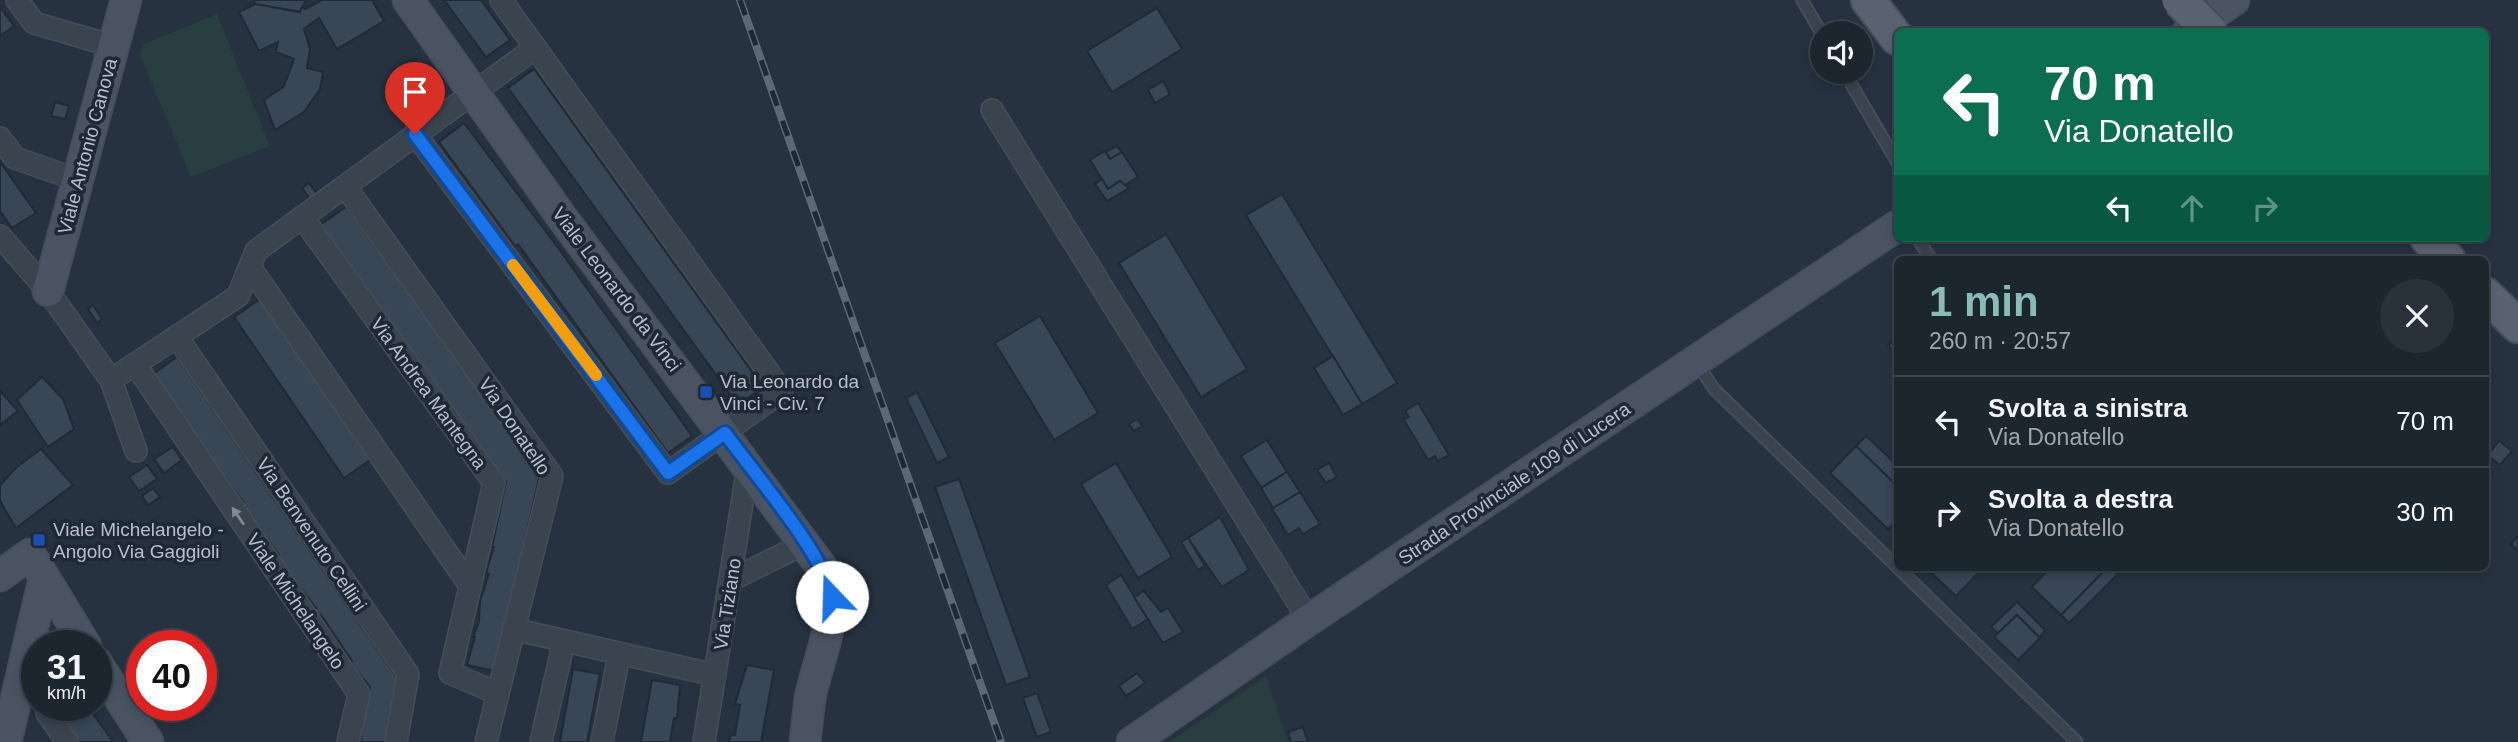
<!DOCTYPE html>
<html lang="it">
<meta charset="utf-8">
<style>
:root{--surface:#1c262f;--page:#29323b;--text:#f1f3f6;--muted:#a0a5aa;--line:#3a434b;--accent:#8bbbb9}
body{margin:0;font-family:Arial,sans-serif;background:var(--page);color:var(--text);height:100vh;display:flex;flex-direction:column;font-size:26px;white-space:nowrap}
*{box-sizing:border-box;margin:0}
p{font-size:23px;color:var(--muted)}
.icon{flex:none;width:38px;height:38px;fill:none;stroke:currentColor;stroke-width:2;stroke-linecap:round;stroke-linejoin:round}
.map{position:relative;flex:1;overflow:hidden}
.details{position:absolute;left:1894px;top:256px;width:595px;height:315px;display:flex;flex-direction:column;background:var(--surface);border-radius:10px;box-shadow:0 4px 10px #0003,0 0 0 2px var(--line)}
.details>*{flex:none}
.guide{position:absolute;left:1894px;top:28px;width:595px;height:214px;border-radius:10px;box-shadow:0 4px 10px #0003,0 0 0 2px var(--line);background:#0b6e4f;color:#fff;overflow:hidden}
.fabs{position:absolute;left:1810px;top:21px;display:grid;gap:14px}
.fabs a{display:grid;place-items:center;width:63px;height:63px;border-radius:50%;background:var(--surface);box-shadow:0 4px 10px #0003,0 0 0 2px var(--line);font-size:35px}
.speed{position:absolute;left:21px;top:630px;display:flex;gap:14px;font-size:35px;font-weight:700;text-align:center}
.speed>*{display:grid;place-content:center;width:91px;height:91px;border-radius:50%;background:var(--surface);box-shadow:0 4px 10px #0003,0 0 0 2px var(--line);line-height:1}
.speed small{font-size:18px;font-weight:400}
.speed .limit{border:10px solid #d22;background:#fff;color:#111}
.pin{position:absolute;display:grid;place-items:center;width:60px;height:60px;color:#fff;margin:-72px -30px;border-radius:50% 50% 50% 0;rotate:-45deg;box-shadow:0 0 7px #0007}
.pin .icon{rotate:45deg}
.me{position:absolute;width:77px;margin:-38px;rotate:339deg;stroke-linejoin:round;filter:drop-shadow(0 0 5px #0008)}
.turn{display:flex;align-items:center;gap:24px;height:147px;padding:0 35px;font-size:32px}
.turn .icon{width:91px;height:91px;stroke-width:2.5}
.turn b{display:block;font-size:49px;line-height:60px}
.lanes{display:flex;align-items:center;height:66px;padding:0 35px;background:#0003;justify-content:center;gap:35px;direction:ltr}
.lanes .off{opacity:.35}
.round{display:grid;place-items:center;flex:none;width:74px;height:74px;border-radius:37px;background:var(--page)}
.overview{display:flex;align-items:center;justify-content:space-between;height:119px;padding:0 35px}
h1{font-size:42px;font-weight:700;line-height:52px;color:var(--accent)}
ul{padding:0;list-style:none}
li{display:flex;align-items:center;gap:21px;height:91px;padding:0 35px;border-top:2px solid var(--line)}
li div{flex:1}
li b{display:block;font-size:26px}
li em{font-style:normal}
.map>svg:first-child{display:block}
.green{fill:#283e40}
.building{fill:#394655;stroke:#212b37;stroke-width:2}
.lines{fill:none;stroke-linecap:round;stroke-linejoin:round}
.lane-casing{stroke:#444d58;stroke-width:14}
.street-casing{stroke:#444d58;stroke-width:24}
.secondary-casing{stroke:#444d58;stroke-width:33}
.primary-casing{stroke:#444d58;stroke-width:37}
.lane{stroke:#3a444f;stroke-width:10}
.street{stroke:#3a444f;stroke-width:21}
.secondary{stroke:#495362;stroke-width:30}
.primary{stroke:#59636f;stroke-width:33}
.rail-casing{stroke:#5d6876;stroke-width:8}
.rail{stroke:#1f2935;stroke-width:5;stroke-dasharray:16;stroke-linecap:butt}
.primary-bridge-casing{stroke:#444d58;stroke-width:37;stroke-linecap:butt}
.primary-bridge{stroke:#59636f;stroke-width:33}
.oneway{fill:#7f8893}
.route-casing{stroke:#114b97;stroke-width:18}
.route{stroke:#1a73e8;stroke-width:12}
.slow{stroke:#f59e0b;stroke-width:12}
.transit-dot{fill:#1a4fb4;stroke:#1f2935;stroke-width:2.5}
.labels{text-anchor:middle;stroke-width:7;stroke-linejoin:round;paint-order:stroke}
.street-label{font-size:19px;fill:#b7bfca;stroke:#1f2935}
.poi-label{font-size:19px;fill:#b7bfca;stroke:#1f2935;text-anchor:start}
</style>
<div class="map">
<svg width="2518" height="742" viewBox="0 0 2518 742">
<rect width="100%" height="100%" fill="#26323f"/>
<!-- green -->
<g class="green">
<path d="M217 14 270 146 191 177 140 55 143 44Z"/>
<path d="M1266 676 1288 742H1169Z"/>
</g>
<!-- building -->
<g class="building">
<path d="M254 0H306L300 12 255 4Z"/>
<path d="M322 0H372L384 21 337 49 319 18 304 29 310 49 307 68 323 72 320 89 304 112 275 130 264 100 284 86 294 59 276 52 278 42 259 51 239 12 255 4 300 12 302 7 305 9Z"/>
<path d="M444 0H481L510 40 486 57Z"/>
<path d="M0 7 14 26 0 36Z"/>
<path d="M1157 8 1182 49 1112 92 1087 51Z"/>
<path d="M534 69 763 387 738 405 508 88Z"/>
<path d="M1163 81 1170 94 1155 103 1148 90Z"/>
<path d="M55 102 69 106 65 119 51 116Z"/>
<path d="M464 123 559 249 692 436 668 453 518 244 515 246 439 142Z"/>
<path d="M1117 146 1122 152 1110 159 1105 152Z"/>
<path d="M1105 151 1110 159 1122 152 1138 177 1123 186 1120 181 1108 189 1090 160Z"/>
<path d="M0 162 36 213 12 228 0 211Z"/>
<path d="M1102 179 1108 189 1120 181 1129 188 1107 201 1095 184Z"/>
<path d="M309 183 317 194 310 199 302 188Z"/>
<path d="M1282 194 1397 383 1362 404 1246 215Z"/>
<path d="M346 207 540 474 495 671 467 665 475 637H473L479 621 480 601 489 574 486 573 494 547H492L506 482 320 225Z"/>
<path d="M1166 234 1247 369 1201 397 1119 263Z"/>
<path d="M260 299 370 460 344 478 234 317Z"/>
<path d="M93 305 102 319 97 323 88 309Z"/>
<path d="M1040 316 1098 413 1054 440 995 343Z"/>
<path d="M1897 335V354L1888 346Z"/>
<path d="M1333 356 1362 404 1343 415 1314 368Z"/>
<path d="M177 357 399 681 387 742H361L363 710H366L370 687 350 663 352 661 321 615 319 617 313 609 316 608 277 557 279 555 240 504 243 502 226 479 224 480 153 374Z"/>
<path d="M42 377 63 399 74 429 48 447 17 400Z"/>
<path d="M0 391 18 411 0 425Z"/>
<path d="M917 392 949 457 937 463 906 398Z"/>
<path d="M1418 403 1449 455 1438 461 1435 456 1428 460 1404 420 1409 417 1405 411Z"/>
<path d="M1137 419 1142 426 1134 431 1129 424Z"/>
<path d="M1866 436 1897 465V486L1856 446Z"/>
<path d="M1267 440 1287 472 1261 488 1241 456Z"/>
<path d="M2499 441 2512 451 2500 465 2487 455Z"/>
<path d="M1856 446 1897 486V520L1888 529 1830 473Z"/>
<path d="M173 447 182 460 164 473 154 459Z"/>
<path d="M41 449 73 485 16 528 0 501V485L17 467Z"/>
<path d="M1116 463 1172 557 1138 578 1081 484Z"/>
<path d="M1329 463 1337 477 1326 483 1317 470Z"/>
<path d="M147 465 157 479 139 491 129 477Z"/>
<path d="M2485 467 2492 474 2485 481Z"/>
<path d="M1287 472 1300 492 1273 508 1261 488Z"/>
<path d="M959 479 1030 677 1006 685 935 487Z"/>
<path d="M153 488 160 497 148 505 142 496Z"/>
<path d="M1300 492 1320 524 1303 534 1299 528 1288 535 1272 509Z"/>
<path d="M1220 517 1249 570 1222 587 1188 538Z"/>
<path d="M2517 537 2518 538V551L2511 544Z"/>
<path d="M1188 538 1205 566 1198 570 1181 542Z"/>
<path d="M1925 567H1984L1956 596Z"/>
<path d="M2051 567H2108L2061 615 2032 587Z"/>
<path d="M2108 567H2125L2069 623 2061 615Z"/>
<path d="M1121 575 1148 619 1132 629 1106 585Z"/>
<path d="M1144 591 1161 612 1168 608 1183 632 1163 643 1134 597Z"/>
<path d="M2017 602 2045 630 2040 638 2017 615 1998 633 1991 627Z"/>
<path d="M2017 615 2040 638 2018 660 1994 637Z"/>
<path d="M747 665 774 670 761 742H729L731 734 735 735 740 705 735 704Z"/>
<path d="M573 669 600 674 587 742H560Z"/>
<path d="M1137 673 1145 683 1126 696 1119 686Z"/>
<path d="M652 680 680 685 677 718H674L670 742H641Z"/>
<path d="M1037 693 1051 732 1037 737 1023 698Z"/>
<path d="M65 705H87L113 742H79L57 711Z"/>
<path d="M1303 727 1308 742H1291L1288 732Z"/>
</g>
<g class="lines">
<defs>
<g id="lane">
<path d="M1802 0 1822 34"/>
<path d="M1844 72 1897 162"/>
<path d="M1917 238 1931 259"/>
<path d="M1697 363 1714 389 2077 742"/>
</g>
<g id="street">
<path d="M17 0 34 23 113 46"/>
<path d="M992 110 1309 620"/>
<path d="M415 134 668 473 782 391 501 0"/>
<path d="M0 138 15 158 78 180"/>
<path d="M345 186 552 476 486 742"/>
<path d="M302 217 494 483 450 673 497 693"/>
<path d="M0 236 48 291 111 380 238 296 256 251 535 48"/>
<path d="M250 267 470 586"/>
<path d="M177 337 408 674 396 742"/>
<path d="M135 364 359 694 348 742"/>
<path d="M111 380 136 451"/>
<path d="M731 580 806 543"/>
<path d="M513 629 715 675"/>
<path d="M58 705 47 713 67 742"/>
<path d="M541 742 564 641"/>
<path d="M602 742 619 655"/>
<path d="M704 742 748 466"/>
</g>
<g id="secondary">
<path d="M408 0 561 216 823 569C844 609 818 657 810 698 808 712 807 727 805 742"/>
<path d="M2188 32 2234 0"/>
<path d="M48 291 126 0"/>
<path d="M0 576 30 554 86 646"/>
<path d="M96 662 148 742"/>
<path d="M6 742 44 579"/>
<path d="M1132 742 1309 620 1897 226"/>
</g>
<g id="primary">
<path d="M1868 0 1897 38"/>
<path d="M2427 238 2448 259"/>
<path d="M2485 294 2518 326"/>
</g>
</defs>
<!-- lane casing -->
<use href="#lane" class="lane-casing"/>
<!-- street casing -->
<use href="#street" class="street-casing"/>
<!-- secondary casing -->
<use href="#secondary" class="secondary-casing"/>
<!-- primary casing -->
<use href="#primary" class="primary-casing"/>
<!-- lane -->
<use href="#lane" class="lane"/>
<!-- street -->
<use href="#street" class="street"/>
<!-- secondary -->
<use href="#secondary" class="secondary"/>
<!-- primary -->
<use href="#primary" class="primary"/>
<defs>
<path id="rail" d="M740 0 1001 742"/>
</defs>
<!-- rail casing -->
<use href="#rail" class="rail-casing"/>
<!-- rail -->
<use href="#rail" class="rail"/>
<defs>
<path id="primary-bridge" d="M2179 0 2211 32"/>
</defs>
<!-- primary-bridge casing -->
<use href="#primary-bridge" class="primary-bridge-casing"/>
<!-- primary-bridge -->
<use href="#primary-bridge" class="primary-bridge"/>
</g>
<!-- one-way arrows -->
<defs><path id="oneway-solid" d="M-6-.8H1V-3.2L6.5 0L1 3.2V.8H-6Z" transform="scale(1.75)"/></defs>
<use class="oneway" href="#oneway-solid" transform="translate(238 516) rotate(-124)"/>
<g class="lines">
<defs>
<path id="route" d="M415 134 668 473 725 433C752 471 825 555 832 597"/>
</defs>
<!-- route casing -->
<use href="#route" class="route-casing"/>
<!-- route -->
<use href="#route" class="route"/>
<!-- slow -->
<path class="slow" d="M513 265 596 375"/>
</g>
<!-- markers -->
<g class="transit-dot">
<rect x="699" y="385" width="14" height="14" rx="3.5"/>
<rect x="32" y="533" width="14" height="14" rx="3.5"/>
</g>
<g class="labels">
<!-- street labels -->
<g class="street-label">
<text transform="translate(87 146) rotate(-75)" y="7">Viale Antonio Canova</text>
<text transform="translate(617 289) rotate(53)" y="7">Viale Leonardo da Vinci</text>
<text transform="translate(429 393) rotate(54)" y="7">Via Andrea Mantegna</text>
<text transform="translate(515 426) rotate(56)" y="7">Via Donatello</text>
<text transform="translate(1514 483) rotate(-34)" y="7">Strada Provinciale 109 di Lucera</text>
<text transform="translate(312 534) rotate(56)" y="7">Via Benvenuto Cellini</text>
<text transform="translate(296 601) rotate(56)" y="7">Viale Michelangelo</text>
<text transform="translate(727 604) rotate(-81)" y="7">Via Tiziano</text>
</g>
<!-- poi labels -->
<g class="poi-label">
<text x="720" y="388">Via Leonardo da<tspan x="720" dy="22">Vinci - Civ. 7</tspan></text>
<text x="53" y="536">Viale Michelangelo -<tspan x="53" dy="22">Angolo Via Gaggioli</tspan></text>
</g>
</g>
</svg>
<div class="fabs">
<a><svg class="icon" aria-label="sound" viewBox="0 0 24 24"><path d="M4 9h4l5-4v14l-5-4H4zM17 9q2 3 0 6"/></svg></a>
</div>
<div class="speed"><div>31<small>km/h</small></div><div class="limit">40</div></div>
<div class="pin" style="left:415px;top:134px;background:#d93025"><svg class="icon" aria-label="arrive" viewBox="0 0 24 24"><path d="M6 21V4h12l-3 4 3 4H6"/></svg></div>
<svg class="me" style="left:832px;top:597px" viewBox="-20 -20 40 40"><circle r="19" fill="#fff"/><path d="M0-13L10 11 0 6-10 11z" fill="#1a73e8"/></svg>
<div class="guide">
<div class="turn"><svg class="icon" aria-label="left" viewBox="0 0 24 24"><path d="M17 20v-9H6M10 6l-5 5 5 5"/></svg><div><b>70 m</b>Via Donatello</div></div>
<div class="lanes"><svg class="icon" aria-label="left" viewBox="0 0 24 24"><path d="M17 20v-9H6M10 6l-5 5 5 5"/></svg><svg class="icon off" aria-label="ahead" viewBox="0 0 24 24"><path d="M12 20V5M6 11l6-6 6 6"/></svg><svg class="icon off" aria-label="right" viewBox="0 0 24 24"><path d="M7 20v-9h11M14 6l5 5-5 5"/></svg></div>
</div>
<section class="details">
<div class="overview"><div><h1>1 min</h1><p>260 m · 20:57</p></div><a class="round"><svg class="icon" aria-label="close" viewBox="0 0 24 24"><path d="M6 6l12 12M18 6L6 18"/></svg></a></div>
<ul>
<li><svg class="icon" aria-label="left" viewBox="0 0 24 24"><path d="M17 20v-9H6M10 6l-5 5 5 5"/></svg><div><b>Svolta a sinistra</b><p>Via Donatello</p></div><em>70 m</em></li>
<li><svg class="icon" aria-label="right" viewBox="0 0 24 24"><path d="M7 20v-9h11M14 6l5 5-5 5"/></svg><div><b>Svolta a destra</b><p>Via Donatello</p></div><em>30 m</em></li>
</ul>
</section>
</div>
